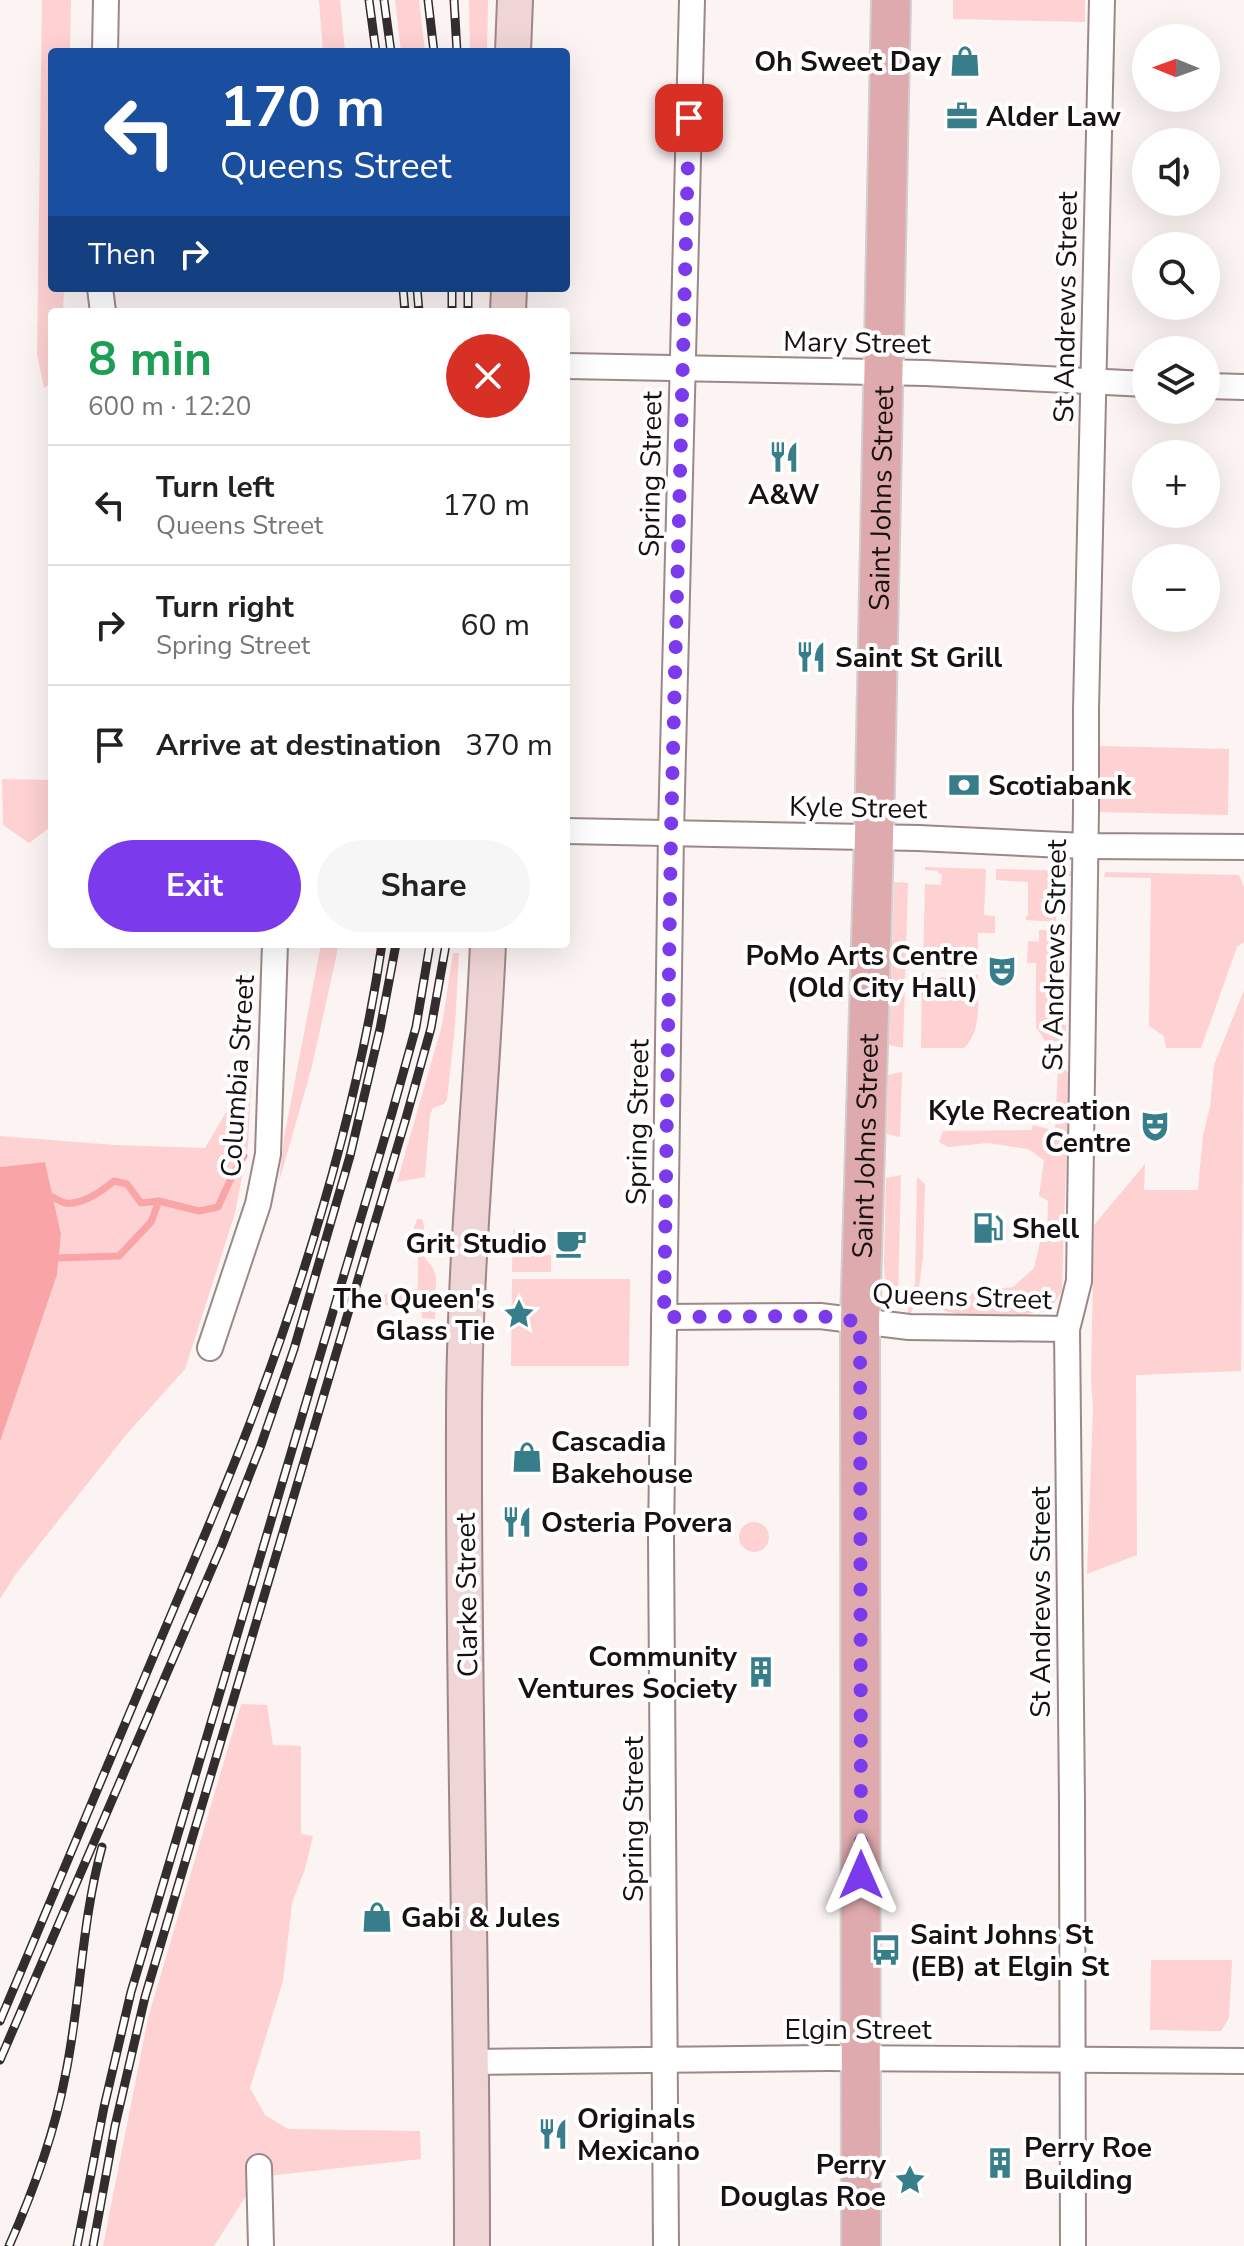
<!DOCTYPE html>
<meta charset="utf-8">
<style>
:root{--surface:#fff;--page:#f6f6f6;--text:#222;--muted:#767676;--line:#e0e0e0;--accent:#7c3aed}
body{margin:0;font-family:"Nunito Sans",sans-serif;background:var(--page);color:var(--text);height:100vh;display:flex;flex-direction:column;font-size:30px;white-space:nowrap}
*{box-sizing:border-box;margin:0}
p{font-size:26px;color:var(--muted)}
.icon{flex:none;width:44px;height:44px;fill:none;stroke:currentColor;stroke-width:2;stroke-linecap:round;stroke-linejoin:round}
.map{position:relative;flex:1;overflow:hidden}
.details{position:absolute;left:48px;top:308px;width:522px;height:640px;display:flex;flex-direction:column;background:var(--surface);border-radius:8px;box-shadow:0 8px 32px #0002}
.details>*{flex:none}
.hud{position:absolute;left:48px;top:48px;width:522px;height:244px;border-radius:8px;box-shadow:0 8px 32px #0002;background:#1a4fa0;color:#fff;overflow:hidden}
.needle{width:52px;rotate:271deg}
.buttons{position:absolute;left:1132px;top:24px;display:grid;gap:16px}
.buttons a{display:grid;place-items:center;width:88px;height:88px;border-radius:50%;background:var(--surface);box-shadow:0 8px 32px #0002;font-size:40px}
.pin{position:absolute;display:grid;place-items:center;width:68px;height:68px;color:#fff;margin:-34px;border-radius:16px;box-shadow:0 4px 12px #0006}
.me{position:absolute;width:88px;margin:-44px;rotate:0deg;stroke-linejoin:round;filter:drop-shadow(0 0 6px #0008)}
.turn{display:flex;align-items:center;gap:28px;height:168px;padding:0 40px;font-size:36px}
.turn .icon{width:104px;height:104px;stroke-width:2.5}
.turn b{display:block;font-size:56px;line-height:68px}
.then{display:flex;align-items:center;height:76px;padding:0 40px;background:#0003;gap:16px;font-size:30px}
.round{display:grid;place-items:center;flex:none;width:84px;height:84px;border-radius:42px;background:var(--page)}
.overview{display:flex;align-items:center;justify-content:space-between;height:136px;padding:0 40px}
h1{font-size:48px;font-weight:700;line-height:60px;color:#1e9e55}
.cta{display:flex;gap:16px;margin-top:auto;padding:16px 40px}
.cta a{flex:1;height:92px;border-radius:48px;background:var(--accent);color:#fff;font-size:32px;font-weight:700;line-height:92px;text-align:center}
.cta a+a{background:var(--page);color:var(--text)}
ul{padding:0;list-style:none}
li{display:flex;align-items:center;gap:24px;height:120px;padding:0 40px;border-top:2px solid var(--line)}
li div{flex:1}
li b{display:block;font-size:30px}
li em{font-style:normal}
.map>svg:first-child{display:block}
.green{fill:#fed1d2}
.water{fill:#f9a4a7}
.lines{fill:none;stroke-linecap:round;stroke-linejoin:round}
.stream{stroke:#f9a4a7;stroke-width:7}
.minor-casing{stroke:#9c8888;stroke-width:28}
.secondary-casing{stroke:#9c8888;stroke-width:38}
.primary-casing{stroke:#d1cfcf;stroke-width:42}
.minor{stroke:#fff;stroke-width:24}
.secondary{stroke:#efd5d6;stroke-width:34}
.primary{stroke:#dfaaad;stroke-width:38}
.rail-casing{stroke:#342d2d;stroke-width:9}
.rail{stroke:#fff;stroke-width:6;stroke-dasharray:18;stroke-linecap:butt}
.route{stroke:#7c3aed;stroke-width:14;stroke-dasharray:0 25.2}
.labels{text-anchor:middle;stroke-width:8;stroke-linejoin:round;paint-order:stroke}
.poi-label{font-size:28px;font-weight:bold;fill:#181111;stroke:#fff;text-anchor:start}
.street-label{font-size:28px;fill:#181111;stroke:#fff}
</style>
<div class="map">
<svg width="1244" height="2246" viewBox="0 0 1244 2246">
<rect width="100%" height="100%" fill="#fcf3f3"/>
<!-- green -->
<g class="green">
<path d="M42 0H71L70 52H52V288H64L63 312H52V383L44 388 37 354Z"/>
<path d="M319 0H340L345 52H323Z"/>
<path d="M395 0H419L425 52H401Z"/>
<path d="M469 0H488L487 52H470Z"/>
<path d="M953 0H1085V22L953 19Z"/>
<path d="M1100 746 1229 749 1228 815 1098 812Z"/>
<path d="M2 779 52 780V826L29 843 3 825Z"/>
<path d="M925 867 986 869 984 915 995 916V933H978V966L958 967V960L947 957 944 961 933 959 927 962 926 967H923L925 884 941 885 942 874 938 873V871L925 870Z"/>
<path d="M996 869 1071 871 1072 876H1057L1056 922 1026 920V916H1028V882L996 880Z"/>
<path d="M1105 872 1239 875 1244 887V942L1237 947 1201 1048H1166L1164 1036 1149 1026 1151 878 1104 877Z"/>
<path d="M894 882 908 883 903 1048 889 1045Z"/>
<path d="M1039 930H1055L1052 1024 1066 1025V1042L1045 1041 1036 1027V963H1027L1028 941 1039 942Z"/>
<path d="M321 944H338L336 958 311 1070 279 1182 284 1138Z"/>
<path d="M453 953H459L455 1026 447 1100 444 1104 433 1108 430 1114 425 1177 397 1182 442 1025Z"/>
<path d="M922 973H926L928 979 934 980 942 977 954 979 958 973 978 975C977 1000 983 1030 964 1048H921Z"/>
<path d="M1244 990 1241 1371 1136 1375 1137 1555 1087 1574 1093 1408 1091 1379 1094 1225 1145 1164 1144 1190H1198L1203 1135 1210 1107 1214 1065Z"/>
<path d="M1058 1067 1068 1072 1069 1074 1062 1291 1049 1311C1017 1315 970 1322 941 1309L951 1297 1013 1287 1034 1268 1041 1238 1047 1233 1048 1201 1039 1196 1044 1160 1028 1149 988 1143 948 1147 939 1142 943 1131 1032 1130 1033 1125 1055 1131Z"/>
<path d="M902 1072 900 1137 887 1134 888 1075Z"/>
<path d="M251 1085 248 1145 235 1213 185 1369 125 1436 16 1574 0 1599V1442L57 1275 61 1234 45 1162 0 1167V1136L115 1145 205 1148 241 1087Z"/>
<path d="M901 1175 898 1296H886L884 1265 886 1178Z"/>
<path d="M917 1177 925 1184 923 1257 919 1287 911 1314H908V1302L915 1284Z"/>
<path d="M417 1219H422L424 1226 422 1254 433 1268 436 1277 435 1319 422 1318 421 1306 383 1305V1296L390 1291 418 1289V1257L414 1228Z"/>
<path d="M513 1230H517L516 1254 551 1255V1272H512Z"/>
<path d="M512 1279H630L629 1366H511Z"/>
<circle cx="754" cy="1537" r="15"/>
<path d="M241 1704 267 1705 273 1745 301 1746V1834L313 1836 305 1869 292 1903 283 1981 250 2088 265 2115 288 2129 420 2131 421 2159 258 2177 214 2246H103L148 2018Z"/>
<path d="M1151 1960H1232L1229 2018 1221 2031 1150 2030Z"/>
</g>
<!-- water -->
<path class="water" d="M45 1162 61 1234 57 1275 0 1442V1167Z"/>
<g class="lines">
<!-- stream -->
<g class="stream">
<path d="M47 1194C53 1197 60 1202 66 1203 83 1205 102 1191 114 1181L127 1184 141 1203 159 1201"/>
<path d="M51 1261 58 1258 119 1256 151 1222 159 1201 199 1211 218 1207 233 1174 244 1156"/>
</g>
<defs>
<g id="minor">
<path d="M105 52 106 0"/>
<path d="M100 288 103 312"/>
<path d="M566 366 926 373 1146 384"/>
<path d="M1206 386 1244 387"/>
<path d="M566 831 918 838 1085 846 1244 847"/>
<path d="M664 1317 820 1316 909 1327 1067 1329"/>
<path d="M210 1348 258 1204 268 1154 275 944"/>
<path d="M472 2062 827 2058 1244 2061"/>
<path d="M259 2167 261 2246"/>
<path d="M666 2246 661 1538 671 832 692 0"/>
<path d="M1073 2246 1072 1802 1067 1329 1079 1281 1086 809V709L1102 0"/>
</g>
<g id="secondary">
<path d="M513 52 515 0"/>
<path d="M508 312 509 288"/>
<path d="M472 2246C472 1971 463 1696 464 1421 464 1262 481 1103 488 944"/>
</g>
<g id="primary">
<path id="s1" d="M861 2246 860 1322 874 837 891 0"/>
</g>
</defs>
<!-- minor casing -->
<use href="#minor" class="minor-casing"/>
<!-- secondary casing -->
<use href="#secondary" class="secondary-casing"/>
<!-- primary casing -->
<use href="#primary" class="primary-casing"/>
<!-- minor -->
<use href="#minor" class="minor"/>
<!-- secondary -->
<use href="#secondary" class="secondary"/>
<!-- primary -->
<use href="#primary" class="primary"/>
<defs>
<g id="rail">
<path d="M369 0 376 52"/>
<path d="M384 0 391 52"/>
<path d="M428 0 434 52"/>
<path d="M454 0 457 52"/>
<path d="M403 288 405 312"/>
<path d="M417 288 419 312"/>
<path d="M452 288V312"/>
<path d="M468 288V312"/>
<path d="M0 2021C54 1893 108 1764 162 1636 192 1565 223 1494 250 1423 308 1270 358 1106 382 944"/>
<path d="M0 2060 222 1545 261 1445 294 1349 350 1156 380 1029 396 944"/>
<path d="M9 2246C33 2192 54 2135 65 2077 81 2001 81 1923 102 1847"/>
<path d="M77 2246 104 2107 131 1992 392 1113 416 1027 430 944"/>
<path d="M93 2246 115 2126 145 1997 406 1118 431 1028 446 944"/>
</g>
</defs>
<!-- rail casing -->
<use href="#rail" class="rail-casing"/>
<!-- rail -->
<use href="#rail" class="rail"/>
</g>
<g class="lines">
<!-- route -->
<path class="route" d="M689 118 671 832 664 1317 820 1316 860 1322 861 1875"/>
</g>
<!-- icons -->
<defs>
<symbol id="shop-bare" viewBox="-9 -9 18 18"><path d="M-5-2.5h2.3a2.7 3.5 0 0 1 5.4 0H5L5.5 6h-11ZM-1.5-2.5h3a1.5 2.3 0 0 0-3 0Z" fill="#387d8a" stroke="#fff" stroke-width="2.5" paint-order="stroke"/></symbol>
<symbol id="office-bare" viewBox="-9 -9 18 18"><path d="M-6-3h4V-5.5h4V-3h4V5H-6ZM-1-4.5V-3h2v-1.5ZM-6 0V1H6V0Z" fill="#387d8a" stroke="#fff" stroke-width="2.5" paint-order="stroke"/></symbol>
<symbol id="restaurant-bare" viewBox="-9 -9 18 18"><path d="M-5-6h1v4h1v-4h1v4h1v-4h1v5L-1.5 .5V6h-2V.5L-5-1ZM5-6V6H3V1.5H1.5Q1.5-4 5-6Z" fill="#387d8a" stroke="#fff" stroke-width="2.5" paint-order="stroke"/></symbol>
<symbol id="bank-bare" viewBox="-9 -9 18 18"><path d="M-6-4H6V4H-6ZM0-2.3a2.3 2.3 0 1 0 0 4.6a2.3 2.3 0 1 0 0-4.6Z" fill="#387d8a" stroke="#fff" stroke-width="2.5" paint-order="stroke"/></symbol>
<symbol id="theatre-bare" viewBox="-9 -9 18 18"><path d="M-5-5.5Q0-4 5-5.5V0Q5 5 0 6Q-5 5-5 0ZM-3.3-2.5H-1v1.5H-3.3ZM1-2.5H3.3v1.5H1ZM-2.8 1Q0 5.5 2.8 1Z" fill="#387d8a" stroke="#fff" stroke-width="2.5" paint-order="stroke"/></symbol>
<symbol id="fuel-bare" viewBox="-9 -9 18 18"><path d="M-5.5-6h7V0h2V4h1.3V-2.5L3-4.5l.8-.8L6-3V5H2.5V1h-1V6h-7ZM-4.2-4.7v3.2H.2V-4.7Z" fill="#387d8a" stroke="#fff" stroke-width="2.5" paint-order="stroke"/></symbol>
<symbol id="cafe-bare" viewBox="-9 -9 18 18"><path d="M-5.5-4.5H6V0H3Q3 3.5 0 3.5H-2.5Q-5.5 3.5-5.5 0ZM3-3.2v2h1.7v-2ZM-6 4.5H4V6H-6Z" fill="#387d8a" stroke="#fff" stroke-width="2.5" paint-order="stroke"/></symbol>
<symbol id="sight-bare" viewBox="-9 -9 18 18"><path d="M0-6L1.8-2.2L6-1.7L2.9 1.2L3.7 5.4L0 3.3L-3.7 5.4L-2.9 1.2L-6-1.7L-1.8-2.2Z" fill="#387d8a" stroke="#fff" stroke-width="2.5" paint-order="stroke"/></symbol>
<symbol id="building-bare" viewBox="-9 -9 18 18"><path d="M-4-6H4V6H1V3H-1V6H-4ZM-2.5-4.3h1.7v1.8h-1.7ZM.8-4.3h1.7v1.8H.8ZM-2.5-1h1.7V.8h-1.7ZM.8-1h1.7V.8H.8Z" fill="#387d8a" stroke="#fff" stroke-width="2.5" paint-order="stroke"/></symbol>
<symbol id="bus-bare" viewBox="-9 -9 18 18"><path d="M-5-6H5V4H4V6H2V4H-2V6H-4V4H-5ZM-3.5-4V0h7V-4ZM-3.5 1.2v1.5H-2V1.2ZM2 1.2v1.5H3.5V1.2Z" fill="#387d8a" stroke="#fff" stroke-width="2.5" paint-order="stroke"/></symbol>
</defs>
<g fill-rule="evenodd">
<use href="#shop-bare" x="943" y="39" width="44" height="44"/>
<use href="#office-bare" x="940" y="94" width="44" height="44"/>
<use href="#restaurant-bare" x="762" y="435" width="44" height="44"/>
<use href="#restaurant-bare" x="789" y="635" width="44" height="44"/>
<use href="#bank-bare" x="942" y="763" width="44" height="44"/>
<use href="#theatre-bare" x="980" y="949" width="44" height="44"/>
<use href="#theatre-bare" x="1133" y="1104" width="44" height="44"/>
<use href="#fuel-bare" x="966" y="1206" width="44" height="44"/>
<use href="#cafe-bare" x="549" y="1221" width="44" height="44"/>
<use href="#sight-bare" x="497" y="1292" width="44" height="44"/>
<use href="#shop-bare" x="505" y="1435" width="44" height="44"/>
<use href="#restaurant-bare" x="495" y="1500" width="44" height="44"/>
<use href="#building-bare" x="739" y="1650" width="44" height="44"/>
<use href="#shop-bare" x="355" y="1895" width="44" height="44"/>
<use href="#bus-bare" x="864" y="1928" width="44" height="44"/>
<use href="#restaurant-bare" x="531" y="2112" width="44" height="44"/>
<use href="#building-bare" x="978" y="2141" width="44" height="44"/>
<use href="#sight-bare" x="888" y="2158" width="44" height="44"/>
</g>
<g class="labels">
<!-- poi labels -->
<g class="poi-label">
<text x="941" y="71" text-anchor="end">Oh Sweet Day</text>
<text x="986" y="126">Alder Law</text>
<text x="784" y="504" text-anchor="middle">A&amp;W</text>
<text x="835" y="667">Saint St Grill</text>
<text x="988" y="795">Scotiabank</text>
<text x="978" y="965" text-anchor="end">PoMo Arts Centre<tspan x="978" dy="32">(Old City Hall)</tspan></text>
<text x="1131" y="1120" text-anchor="end">Kyle Recreation<tspan x="1131" dy="32">Centre</tspan></text>
<text x="1012" y="1238">Shell</text>
<text x="547" y="1253" text-anchor="end">Grit Studio</text>
<text x="495" y="1308" text-anchor="end">The Queen's<tspan x="495" dy="32">Glass Tie</tspan></text>
<text x="551" y="1451">Cascadia<tspan x="551" dy="32">Bakehouse</tspan></text>
<text x="541" y="1532">Osteria Povera</text>
<text x="737" y="1666" text-anchor="end">Community<tspan x="737" dy="32">Ventures Society</tspan></text>
<text x="401" y="1927">Gabi &amp; Jules</text>
<text x="910" y="1944">Saint Johns St<tspan x="910" dy="32">(EB) at Elgin St</tspan></text>
<text x="577" y="2128">Originals<tspan x="577" dy="32">Mexicano</tspan></text>
<text x="1024" y="2157">Perry Roe<tspan x="1024" dy="32">Building</tspan></text>
<text x="886" y="2174" text-anchor="end">Perry<tspan x="886" dy="32">Douglas Roe</tspan></text>
</g>
<!-- street labels -->
<g class="street-label">
<text transform="translate(1065 307) rotate(-89)" y="10">St Andrews Street</text>
<text transform="translate(857 342) rotate(1)" y="10">Mary Street</text>
<text transform="translate(650 474) rotate(-89)" y="10">Spring Street</text>
<text dy="10" stroke="none"><textPath href="#s1" startOffset="1748">Saint Johns Street</textPath></text>
<text transform="translate(858 807) rotate(1)" y="10">Kyle Street</text>
<text transform="translate(1054 955) rotate(-89)" y="10">St Andrews Street</text>
<text transform="translate(237 1076) rotate(-86)" y="10">Columbia Street</text>
<text transform="translate(637 1122) rotate(-89)" y="10">Spring Street</text>
<text dy="10" stroke="none"><textPath href="#s1" startOffset="1100">Saint Johns Street</textPath></text>
<text transform="translate(962 1296) rotate(2)" y="10">Queens Street</text>
<text transform="translate(466 1595) rotate(-91)" y="10">Clarke Street</text>
<text transform="translate(1040 1602) rotate(-90)" y="10">St Andrews Street</text>
<text transform="translate(633 1819) rotate(-90)" y="10">Spring Street</text>
<text x="858" y="2039">Elgin Street</text>
</g>
</g>
</svg>
<div class="buttons">
<a><svg class="needle" viewBox="-14 -14 28 28"><path d="M0-13l5 13h-10z" fill="#e53935"/><path d="M0 13l5-13h-10z" fill="#767676"/></svg></a>
<a><svg class="icon" aria-label="sound" viewBox="0 0 24 24"><path d="M4 9h4l5-4v14l-5-4H4zM17 9q2 3 0 6"/></svg></a>
<a><svg class="icon" aria-label="search" viewBox="0 0 24 24"><circle cx="10" cy="10" r="6"/><path d="M15 15l6 6"/></svg></a>
<a><svg class="icon" aria-label="layers" viewBox="0 0 24 24"><path d="M12 4l9 5-9 5-9-5zM3 14l9 5 9-5"/></svg></a>
<a>+</a>
<a>−</a>
</div>
<div class="pin" style="left:689px;top:118px;background:#d93025"><svg class="icon" aria-label="arrive" viewBox="0 0 24 24"><path d="M6 21V4h12l-3 4 3 4H6"/></svg></div>
<svg class="me" style="left:861px;top:1875px" viewBox="-20 -20 40 40"><path d="M0-17L14 15 0 8-14 15z" fill="#7c3aed" stroke="#fff" stroke-width="4"/></svg>
<div class="hud">
<div class="turn"><svg class="icon" aria-label="left" viewBox="0 0 24 24"><path d="M17 20v-9H6M10 6l-5 5 5 5"/></svg><div><b>170 m</b>Queens Street</div></div>
<div class="then">Then<svg class="icon" aria-label="right" viewBox="0 0 24 24"><path d="M7 20v-9h11M14 6l5 5-5 5"/></svg></div>
</div>
<section class="details">
<div class="overview"><div><h1>8 min</h1><p>600 m · 12:20</p></div><a class="round" style="background:#d93025;color:#fff"><svg class="icon" aria-label="close" viewBox="0 0 24 24"><path d="M6 6l12 12M18 6L6 18"/></svg></a></div>
<ul>
<li><svg class="icon" aria-label="left" viewBox="0 0 24 24"><path d="M17 20v-9H6M10 6l-5 5 5 5"/></svg><div><b>Turn left</b><p>Queens Street</p></div><em>170 m</em></li>
<li><svg class="icon" aria-label="right" viewBox="0 0 24 24"><path d="M7 20v-9h11M14 6l5 5-5 5"/></svg><div><b>Turn right</b><p>Spring Street</p></div><em>60 m</em></li>
<li><svg class="icon" aria-label="arrive" viewBox="0 0 24 24"><path d="M6 21V4h12l-3 4 3 4H6"/></svg><div><b>Arrive at destination</b></div><em>370 m</em></li>
</ul>
<div class="cta"><a>Exit</a><a>Share</a></div>
</section>
</div>
